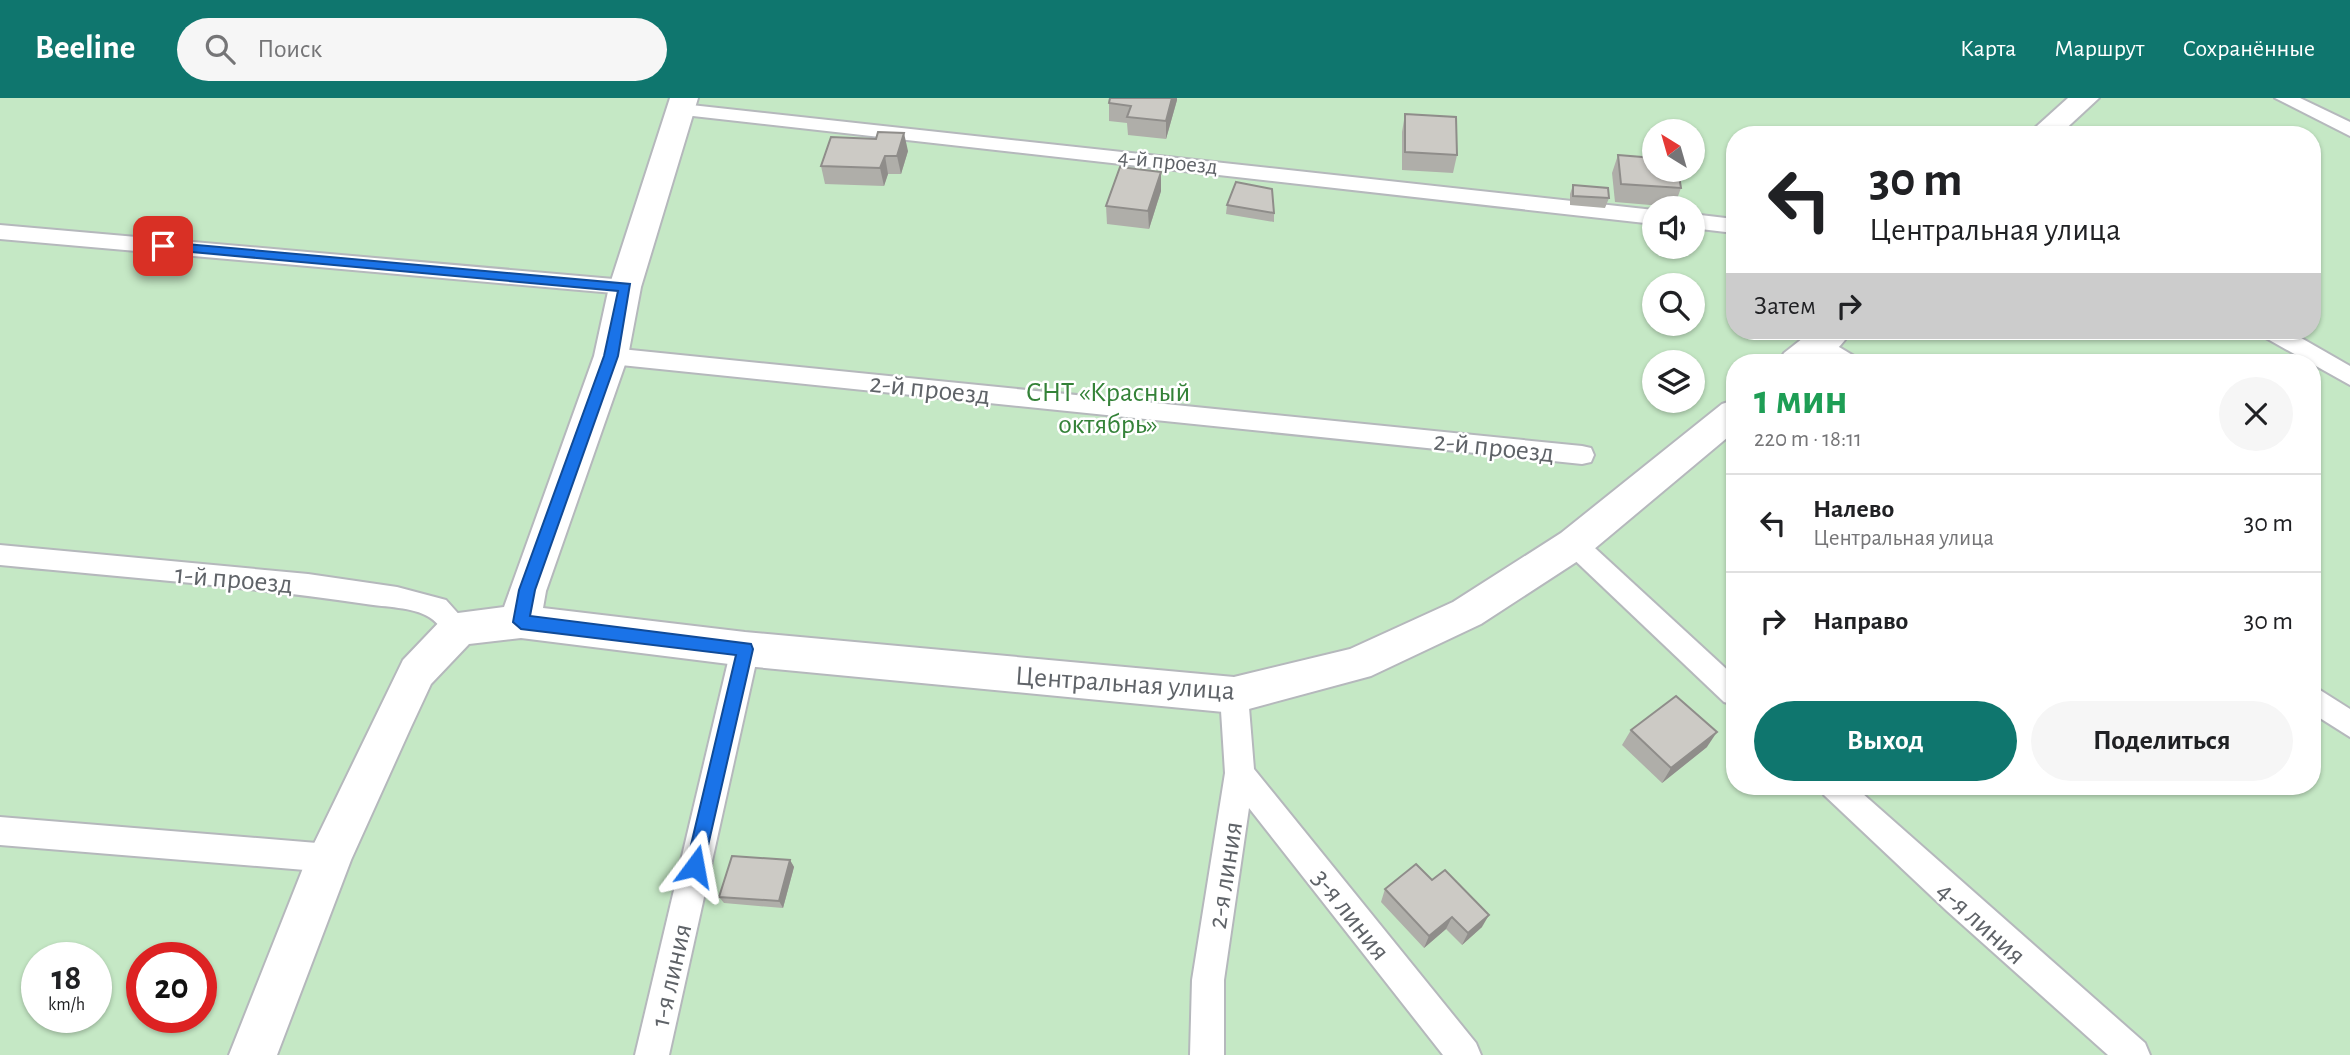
<!DOCTYPE html>
<html lang="ru">
<meta charset="utf-8">
<style>
:root{--surface:#fff;--page:#f6f6f6;--text:#202124;--muted:#757577;--line:#e0e0e0;--accent:#0f766e}
body{margin:0;font-family:"Alegreya Sans",sans-serif;background:var(--page);color:var(--text);height:100vh;display:flex;flex-direction:column;font-size:26px;white-space:nowrap}
*{box-sizing:border-box;margin:0}
p{font-size:23px;color:var(--muted)}
.icon{flex:none;width:38px;height:38px;fill:none;stroke:currentColor;stroke-width:2;stroke-linecap:round;stroke-linejoin:round}
.map{position:relative;flex:1;overflow:hidden}
.details{position:absolute;left:1726px;top:256px;width:595px;height:441px;display:flex;flex-direction:column;background:var(--surface);border-radius:28px;box-shadow:0 2px 5px #0004}
.details>*{flex:none}
.guide{position:absolute;left:1726px;top:28px;width:595px;height:214px;border-radius:28px;box-shadow:0 2px 5px #0004;background:#fff;color:var(--text);overflow:hidden}
.needle{width:46px;rotate:323deg}
.fabs{position:absolute;left:1642px;top:21px;display:grid;gap:14px}
.fabs a{display:grid;place-items:center;width:63px;height:63px;border-radius:50%;background:var(--surface);box-shadow:0 2px 5px #0004;font-size:35px}
.speed{position:absolute;left:21px;top:844px;display:flex;gap:14px;font-size:35px;font-weight:700;text-align:center}
.speed>*{display:grid;place-content:center;width:91px;height:91px;border-radius:50%;background:var(--surface);box-shadow:0 2px 5px #0004;line-height:1}
.speed small{font-size:18px;font-weight:400}
.speed .limit{border:10px solid #d22;background:#fff;color:#111}
.pin{position:absolute;display:grid;place-items:center;width:60px;height:60px;color:#fff;margin:-30px;border-radius:14px;box-shadow:0 4px 10px #0006}
.me{position:absolute;width:77px;margin:-38px;rotate:13deg;stroke-linejoin:round;filter:drop-shadow(0 0 5px #0008)}
.turn{display:flex;align-items:center;gap:24px;height:147px;padding:0 28px;font-size:32px}
.turn .icon{width:91px;height:91px;stroke-width:2.5}
.turn b{display:block;font-size:49px;line-height:60px}
.then{display:flex;align-items:center;height:66px;padding:0 28px;background:#0003;gap:14px;font-size:26px}
.round{display:grid;place-items:center;flex:none;width:74px;height:74px;border-radius:37px;background:var(--page)}
.summary{display:flex;align-items:center;justify-content:space-between;height:119px;padding:0 28px}
h1{font-size:42px;font-weight:600;line-height:52px;color:#1e9e55}
.primary-button{display:flex;gap:14px;margin-top:auto;padding:14px 28px}
.primary-button a{flex:1;height:80px;border-radius:42px;background:var(--accent);color:#fff;font-size:28px;font-weight:600;line-height:80px;text-align:center}
.primary-button a+a{background:var(--page);color:var(--text)}
ul{padding:0;list-style:none}
li{display:flex;align-items:center;gap:21px;height:98px;padding:0 28px;border-top:2px solid var(--line)}
li div{flex:1}
li b{display:block;font-size:26px}
li em{font-style:normal}
header{display:flex;align-items:center;gap:42px;box-sizing:border-box;height:98px;padding:0 35px;background:var(--accent);color:#fff}
header strong{font-size:33px}
nav{display:flex;gap:38px;margin-inline-start:auto;font-size:24px}
.search{width:490px;height:63px;background:var(--page);display:flex;align-items:center;gap:18px;box-sizing:border-box;padding:0 24px;border-radius:38px;color:var(--muted);font-size:26px}
.map>svg:first-child{display:block}
.green{fill:#c5e8c5;fill-rule:evenodd}
.lines{fill:none;stroke-linecap:round;stroke-linejoin:round}
.lane-casing{stroke:#b5b8bc;stroke-width:4}
.street-casing{stroke:#b5b8bc;stroke-width:4}
.lane{fill:#fff;fill-rule:evenodd}
.street{fill:#fff;fill-rule:evenodd}
.wall{fill:#afaea9}
.shaded-wall{fill:#8f8d8a}
.building{fill:#cccac5;stroke:#8f8d8a;stroke-width:2}
.route{fill:#1a73e8;stroke:#114b97;stroke-width:2}
.labels{text-anchor:middle;stroke-width:5;stroke-linejoin:round;paint-order:stroke}
.far-street-label{font-size:23px;fill:#5f6368;stroke:#fff}
.street-label{font-size:28px;fill:#5f6368;stroke:#fff}
.park-label{font-size:28px;fill:#348238;stroke:#fff}
</style>
<header>
<strong>Beeline</strong>
<div class="search"><svg class="icon" aria-label="search" viewBox="0 0 24 24"><circle cx="10" cy="10" r="6"/><path d="M15 15l6 6"/></svg>Поиск</div>
<nav><a>Карта</a><a>Маршрут</a><a>Сохранённые</a></nav>
</header>
<div class="map">
<svg width="2350" height="957" viewBox="0 0 2350 957">
<rect width="100%" height="100%" fill="#f1efe8"/>
<!-- green -->
<path class="green" d="M0 0H2350V957H0ZM1654 33H1692V72H1654ZM1734 37H2312V233H1734ZM1654 110H1692V149H1654ZM1654 187H1692V226H1654ZM1654 264H1692V303H1654ZM1734 264H2312V688H1734ZM37 859H96V919H37ZM142 859H201V919H142Z"/>
<g class="lines">
<defs>
<g id="lane">
<path d="M2275 0H2300L2350 24V38Z"/>
<path d="M682 6 1654 112V126L675 16 672 12 675 8Z"/>
<path d="M1692 116 1734 121V135L1692 130Z"/>
<path d="M0 127 625 182 633 184 636 189 633 194 625 196 0 141Z"/>
<path d="M2261 233H2289L2350 268V287L2264 239Z"/>
<path d="M1819 237 1854 258 1857 264H1830L1808 245 1811 239Z"/>
<path d="M611 250 1582 348 1591 350 1594 357 1591 364 1582 366 611 266 603 264 599 258 603 252Z"/>
<path d="M1574 436 1583 439 1734 578V607L1724 604 1565 453 1561 446 1565 439Z"/>
<path d="M0 447 308 476 397 489 446 502 472 531 468 539C446 546 444 528 429 519 413 509 385 509 366 506 245 488 122 479 0 467Z"/>
<path d="M745 540 755 543 759 551 669 957H635L731 551 735 543Z"/>
<path d="M1234 585 1244 588 1248 597 1254 671 1476 945 1481 957H1443L1249 710 1224 882V957H1190L1192 882 1225 675 1220 597 1224 588Z"/>
<path d="M2312 587 2350 611V639L2312 615Z"/>
<path d="M1819 688H1854L2145 945 2150 957H2108L1947 813 1824 697Z"/>
<path d="M0 719 329 746 340 750 344 760 340 770 329 774 0 747Z"/>
</g>
<g id="street">
<path d="M670 0H698L641 189 628 258 546 493 543 510 745 534 1234 579 1350 551 1453 504 1561 435 1722 306 1734 302V334L1587 457 1481 526 1371 578 1234 615 745 568 521 540 469 546 431 586 411 629 351 762 277 957H229L307 760 403 562 444 519 458 515 504 509 594 258 609 189Z"/>
<path d="M2068 0H2099L2059 37H2027Z"/>
<path d="M1812 233H1851C1831 266 1812 264 1779 264L1784 255Z"/>
</g>
</defs>
<!-- lane casing -->
<use href="#lane" class="lane-casing"/>
<!-- street casing -->
<use href="#street" class="street-casing"/>
<!-- lane -->
<use href="#lane" class="lane"/>
<!-- street -->
<use href="#street" class="street"/>
</g>
<!-- wall -->
<g class="wall">
<path d="M1177 2 1166 41 1128 37 1127 25 1109 23V5Z"/>
<path d="M1405 16 1457 57 1453 75 1402 72V34Z"/>
<path d="M908 53 901 76H888L884 88 825 86 821 68Z"/>
<path d="M1618 57 1681 90 1674 109 1615 104 1612 75Z"/>
<path d="M1161 74V93L1149 131 1107 126 1106 108Z"/>
<path d="M1573 87 1609 100 1605 110 1570 107V96Z"/>
<path d="M1227 107 1274 115V124L1226 116Z"/>
<path d="M1631 632 1707 649 1662 685 1622 647Z"/>
<path d="M790 762 794 769 783 810 724 805 719 799Z"/>
<path d="M1432 782 1482 829 1462 847 1446 831 1424 850 1381 804 1385 791Z"/>
</g>
<!-- shaded-wall -->
<g class="shaded-wall">
<path d="M1172 0H1177V2L1166 41V23Z"/>
<path d="M904 35 908 53 901 76 897 58Z"/>
<path d="M885 58 888 76 884 88 880 70Z"/>
<path d="M1161 74V93L1149 131 1148 113Z"/>
<path d="M1717 634 1707 649 1662 685 1671 670Z"/>
<path d="M790 762 794 769 783 810 779 803Z"/>
<path d="M1489 817 1482 829 1462 847 1468 835Z"/>
<path d="M1452 819 1446 831 1424 850 1429 838Z"/>
</g>
<!-- building -->
<g class="building">
<path d="M1110 0H1172L1166 23 1127 19 1131 8 1109 5Z"/>
<path d="M1405 16 1456 19 1457 57 1405 54Z"/>
<path d="M878 34 904 35 897 58H885L880 70 821 68 831 39 876 41Z"/>
<path d="M1618 57 1654 60V72H1678L1681 90 1621 86Z"/>
<path d="M1120 69 1161 74 1148 113 1106 108Z"/>
<path d="M1236 84 1272 91 1274 115 1227 107Z"/>
<path d="M1573 87 1608 90 1609 100 1573 98Z"/>
<path d="M1676 598 1717 634 1671 670 1631 632Z"/>
<path d="M732 758 790 762 779 803 719 799Z"/>
<path d="M1416 766 1432 782 1445 772 1489 817 1468 835 1452 819 1429 838 1385 791Z"/>
</g>
<!-- route -->
<path class="route" d="M163 144 630 186 618 258 535 492 530 518 751 546 753 551 702 774 695 776 689 774 686 768 736 557 521 531 513 524 519 492 604 258 618 193 159 151V145Z"/>
<g class="labels">
<!-- far-street labels -->
<g class="far-street-label">
<text transform="translate(1168 63) rotate(6)" y="8">4-й проезд</text>
</g>
<!-- street labels -->
<g class="street-label">
<text transform="translate(930 290) rotate(6)" y="10">2-й проезд</text>
<text transform="translate(1494 348) rotate(6)" y="10">2-й проезд</text>
<text transform="translate(234 480) rotate(5)" y="10">1-й проезд</text>
<text transform="translate(1125 584) rotate(4)" y="10">Центральная улица</text>
<text transform="translate(1224 777) rotate(-81)" y="10">2-я линия</text>
<text transform="translate(1352 816) rotate(52)" y="10">3-я линия</text>
<text transform="translate(1982 824) rotate(42)" y="10">4-я линия</text>
<text transform="translate(670 877) rotate(-77)" y="10">1-я линия</text>
</g>
<!-- park labels -->
<g class="park-label">
<text x="1108" y="303">СНТ «Красный<tspan x="1108" dy="32">октябрь»</tspan></text>
</g>
</g>
</svg>
<div class="fabs">
<a><svg class="needle" viewBox="-14 -14 28 28"><path d="M0-13l5 13h-10z" fill="#e53935"/><path d="M0 13l5-13h-10z" fill="#757577"/></svg></a>
<a><svg class="icon" aria-label="sound" viewBox="0 0 24 24"><path d="M4 9h4l5-4v14l-5-4H4zM17 9q2 3 0 6"/></svg></a>
<a><svg class="icon" aria-label="search" viewBox="0 0 24 24"><circle cx="10" cy="10" r="6"/><path d="M15 15l6 6"/></svg></a>
<a><svg class="icon" aria-label="layers" viewBox="0 0 24 24"><path d="M12 4l9 5-9 5-9-5zM3 14l9 5 9-5"/></svg></a>
</div>
<div class="speed"><div>18<small>km/h</small></div><div class="limit">20</div></div>
<div class="pin" style="left:163px;top:148px;background:#d93025"><svg class="icon" aria-label="arrive" viewBox="0 0 24 24"><path d="M6 21V4h12l-3 4 3 4H6"/></svg></div>
<svg class="me" style="left:695px;top:768px" viewBox="-20 -20 40 40"><path d="M0-17L14 15 0 8-14 15z" fill="#1a73e8" stroke="#fff" stroke-width="4"/></svg>
<div class="guide">
<div class="turn"><svg class="icon" aria-label="left" viewBox="0 0 24 24"><path d="M17 20v-9H6M10 6l-5 5 5 5"/></svg><div><b>30 m</b>Центральная улица</div></div>
<div class="then">Затем<svg class="icon" aria-label="right" viewBox="0 0 24 24"><path d="M7 20v-9h11M14 6l5 5-5 5"/></svg></div>
</div>
<section class="details">
<div class="summary"><div><h1>1 мин</h1><p>220 m · 18:11</p></div><a class="round"><svg class="icon" aria-label="close" viewBox="0 0 24 24"><path d="M6 6l12 12M18 6L6 18"/></svg></a></div>
<ul>
<li><svg class="icon" aria-label="left" viewBox="0 0 24 24"><path d="M17 20v-9H6M10 6l-5 5 5 5"/></svg><div><b>Налево</b><p>Центральная улица</p></div><em>30 m</em></li>
<li><svg class="icon" aria-label="right" viewBox="0 0 24 24"><path d="M7 20v-9h11M14 6l5 5-5 5"/></svg><div><b>Направо</b></div><em>30 m</em></li>
</ul>
<div class="primary-button"><a>Выход</a><a>Поделиться</a></div>
</section>
</div>
